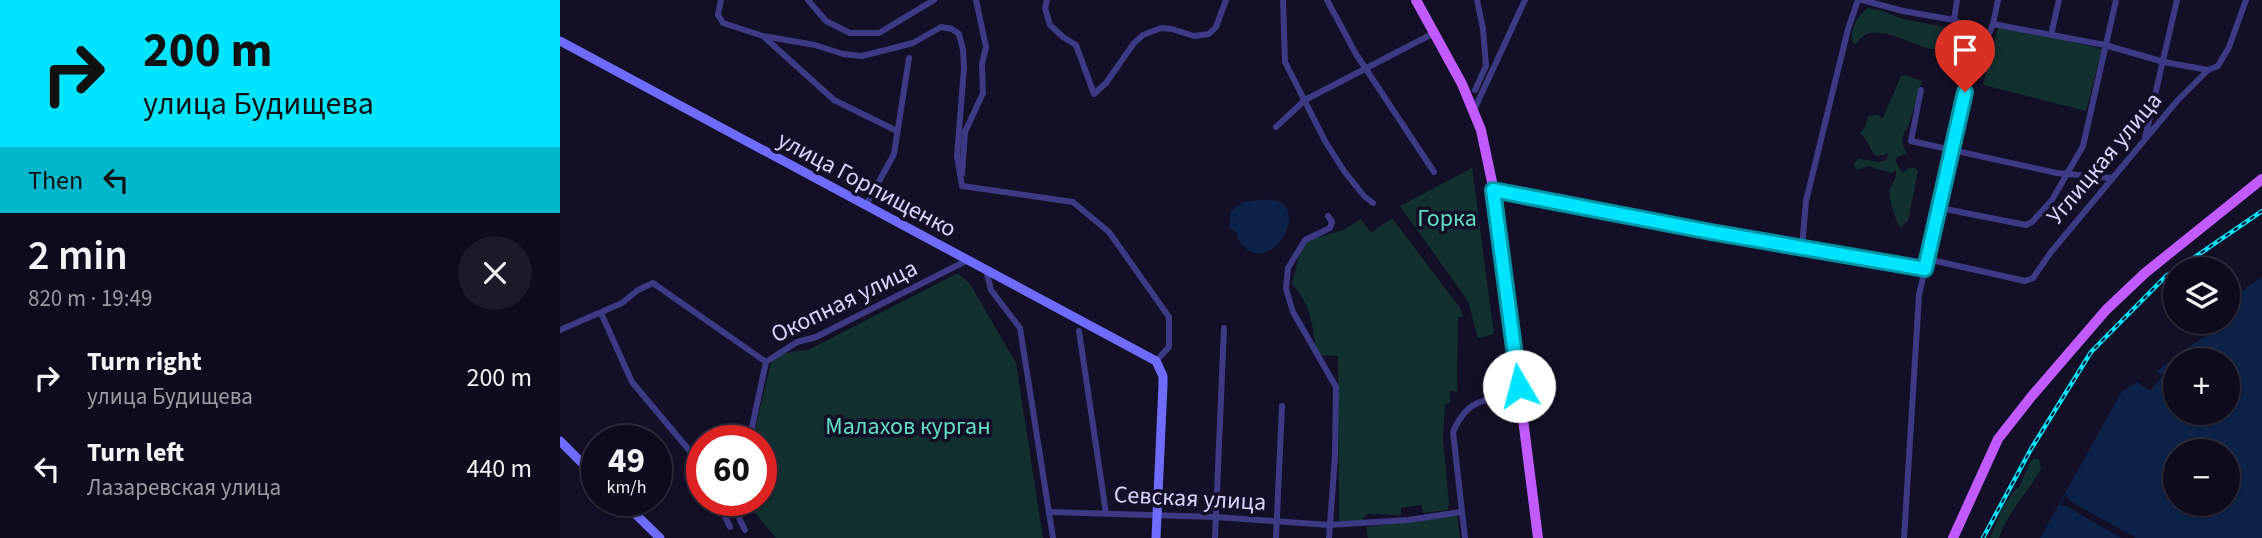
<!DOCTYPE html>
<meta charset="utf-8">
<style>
:root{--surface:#0e0b1c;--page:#1c1929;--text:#f1f3f6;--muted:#9b9ba3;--line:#2e2b3b}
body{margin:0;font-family:"Source Sans 3",sans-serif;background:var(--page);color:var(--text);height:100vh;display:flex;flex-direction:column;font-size:26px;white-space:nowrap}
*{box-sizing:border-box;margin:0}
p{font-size:23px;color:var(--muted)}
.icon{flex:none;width:38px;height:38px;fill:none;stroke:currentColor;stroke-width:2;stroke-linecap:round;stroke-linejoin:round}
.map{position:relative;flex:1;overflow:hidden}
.panel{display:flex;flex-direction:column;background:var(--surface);width:560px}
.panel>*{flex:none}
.guide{background:#00e5ff;color:#111;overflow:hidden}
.tools{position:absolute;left:1603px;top:257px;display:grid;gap:14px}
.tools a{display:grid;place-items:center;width:77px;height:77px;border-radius:50%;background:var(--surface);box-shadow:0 2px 5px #0004,0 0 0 2px var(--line);font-size:35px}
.speed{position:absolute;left:21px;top:425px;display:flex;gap:14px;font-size:35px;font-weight:700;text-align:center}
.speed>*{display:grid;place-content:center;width:91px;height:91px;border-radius:50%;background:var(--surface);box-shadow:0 2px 5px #0004,0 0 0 2px var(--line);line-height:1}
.speed small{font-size:18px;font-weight:400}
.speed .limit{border:10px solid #d22;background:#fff;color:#111}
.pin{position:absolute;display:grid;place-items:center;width:60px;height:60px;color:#fff;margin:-72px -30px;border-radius:50% 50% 50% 0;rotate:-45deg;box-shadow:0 0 7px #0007}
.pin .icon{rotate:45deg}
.me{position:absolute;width:77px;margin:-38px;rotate:352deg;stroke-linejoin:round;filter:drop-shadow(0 0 5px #0008)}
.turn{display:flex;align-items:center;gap:24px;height:147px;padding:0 28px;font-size:32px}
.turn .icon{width:91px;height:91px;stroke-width:2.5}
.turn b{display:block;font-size:49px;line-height:60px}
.then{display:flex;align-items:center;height:66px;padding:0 28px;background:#0003;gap:14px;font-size:26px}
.round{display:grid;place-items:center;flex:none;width:74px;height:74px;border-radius:37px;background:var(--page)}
.headline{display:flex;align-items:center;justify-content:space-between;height:119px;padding:0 28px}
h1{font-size:42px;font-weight:600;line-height:52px}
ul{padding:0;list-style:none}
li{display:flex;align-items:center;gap:21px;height:91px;padding:0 28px}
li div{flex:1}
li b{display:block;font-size:26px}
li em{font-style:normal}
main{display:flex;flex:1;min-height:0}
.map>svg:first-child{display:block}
.green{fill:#12302f}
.water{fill:#0c2248;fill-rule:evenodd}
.pier{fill:#130f26}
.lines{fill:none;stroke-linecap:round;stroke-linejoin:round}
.street{stroke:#3d3a85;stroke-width:6}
.secondary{stroke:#6f6bff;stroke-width:9}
.primary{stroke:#c25bff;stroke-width:10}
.rail-casing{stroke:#00e5ff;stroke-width:4.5}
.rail{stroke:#130f26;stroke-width:2;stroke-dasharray:5;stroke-linecap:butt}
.route-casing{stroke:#0095a6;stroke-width:18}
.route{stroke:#00e5ff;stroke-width:12}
.labels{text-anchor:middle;stroke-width:7;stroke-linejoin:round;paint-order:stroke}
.street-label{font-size:24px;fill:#d9d4ff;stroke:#130f26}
.park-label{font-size:24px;fill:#5fe0c0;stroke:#130f26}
</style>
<main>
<section class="panel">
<div class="guide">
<div class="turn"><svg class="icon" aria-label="right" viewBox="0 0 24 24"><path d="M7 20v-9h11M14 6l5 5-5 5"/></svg><div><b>200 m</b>улица Будищева</div></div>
<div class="then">Then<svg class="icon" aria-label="left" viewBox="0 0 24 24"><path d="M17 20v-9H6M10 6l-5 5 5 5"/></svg></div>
</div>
<div class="headline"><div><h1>2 min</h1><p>820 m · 19:49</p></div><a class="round"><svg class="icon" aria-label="close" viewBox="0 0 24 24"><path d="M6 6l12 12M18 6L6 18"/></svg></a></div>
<ul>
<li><svg class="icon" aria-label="right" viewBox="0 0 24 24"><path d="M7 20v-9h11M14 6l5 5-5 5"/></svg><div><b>Turn right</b><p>улица Будищева</p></div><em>200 m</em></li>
<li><svg class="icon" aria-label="left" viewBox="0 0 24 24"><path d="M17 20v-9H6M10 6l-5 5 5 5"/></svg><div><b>Turn left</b><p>Лазаревская улица</p></div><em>440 m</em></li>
</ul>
</section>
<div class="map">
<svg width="1702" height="538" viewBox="0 0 1702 538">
<rect width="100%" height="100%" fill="#130f26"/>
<!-- green -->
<g class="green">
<path d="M1308 8 1322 11 1343 19 1400 30 1412 42 1409 62 1401 69 1400 58C1383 46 1377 52 1363 47 1348 41 1325 30 1309 33 1303 35 1299 40 1296 44L1293 43C1289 30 1297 16 1308 8Z"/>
<path d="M1439 24 1542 49 1526 111 1423 85Z"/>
<path d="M1345 75 1362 81 1348 127C1340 137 1341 143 1347 154L1339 156 1335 160 1342 173 1349 168H1356L1358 172 1348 220 1341 228C1335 221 1330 201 1329 191L1336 176V169L1332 173 1308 166 1296 170 1294 165 1298 159 1319 162 1326 160 1329 152 1325 155 1316 156C1308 149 1309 139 1300 134L1306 125 1308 116 1317 115 1323 118 1341 76Z"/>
<path d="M912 168 934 334 918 338 908 301 840 206Z"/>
<path d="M832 218 900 308 903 317H898L897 392 890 391V403L885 404 883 438 889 505 887 510 863 513 861 505 841 508V515L807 514 802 521H779L778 356 757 355C753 329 751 303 732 284L739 256 748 240 784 230 801 219 811 233Z"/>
<path d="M398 273 410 284 456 363 483 538H216L190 507 186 512 183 501 201 500V441H192L211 363 224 353 248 350Z"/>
<path d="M1474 459H1479L1481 469C1468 493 1448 511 1439 538H1430L1442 509 1453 492 1459 487 1470 462Z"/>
<path d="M897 515 900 538H808L806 527Z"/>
</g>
<!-- water -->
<g class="water">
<path d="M696 200C702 200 712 199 718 201 747 213 712 273 684 247 679 242 678 240 677 233L669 228 671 211 683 202Z"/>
<path d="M1702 277V538H1480L1562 391 1577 382 1590 391 1603 376 1597 371 1658 326 1657 322H1668V300ZM1615 360H1668V413H1615ZM1615 452H1668V504H1615Z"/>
</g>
<!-- pier -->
<path class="pier" d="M1506 494 1510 501 1576 538H1561L1506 506 1500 505Z"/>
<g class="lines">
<!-- street -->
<g class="street">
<path d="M161 0 158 15 163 23 203 36 274 100 337 131"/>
<path d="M248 0 266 21 290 33H319L374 0"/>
<path d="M487 0 485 8 490 25 503 37 516 45 534 94 546 83 574 43 583 35 601 28 612 29 634 36 649 34 656 27 666 0"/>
<path d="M723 0 725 62 765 141 784 171 804 196 813 203"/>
<path d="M767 0 796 54 874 172"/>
<path d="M1302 0 1343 11 1394 20 1427 38"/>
<path d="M1394 20 1397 0"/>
<path d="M1433 24 1545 45 1604 62 1648 70"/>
<path d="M1491 35 1499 0"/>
<path d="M203 36 255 45 283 54 302 56 353 43 381 27 392 29 399 34 403 50 404 68 397 156 402 186"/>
<path d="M915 90 926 66 923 29 917 0"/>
<path d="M1361 90 1351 141 1497 173 1552 178"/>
<path d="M914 110 965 0"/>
<path d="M716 127 745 100 874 33"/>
<path d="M1585 138 1617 0"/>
<path d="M402 174 405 132 423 93 422 64 426 47 416 0"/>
<path d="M402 186 513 202 549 232 609 317V347L596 361"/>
<path d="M933 190 1151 232 1365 269"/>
<path d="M306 205 334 154 349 58"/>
<path d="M1380 208 1466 225 1472 222 1492 200 1523 146 1556 0"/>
<path d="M768 216 772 222 770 228 745 240 728 268 726 289 733 312 776 387 775 456 769 538"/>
<path d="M1242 247 1246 201 1288 29 1298 0"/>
<path d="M1367 259 1465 281 1473 278 1491 252 1617 101 1648 70 1658 66 1669 47 1686 0"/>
<path d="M426 270 431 290 460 328 493 538"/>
<path d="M41 313 72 382 134 456 142 471"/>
<path d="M0 330 62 303 78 290 93 283 206 362"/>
<path d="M519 331 546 513"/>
<path d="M206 362 237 342 256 337 408 260"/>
<path d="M189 441 206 362"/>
<path d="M157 500 170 527"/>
<path d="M176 500 174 508 185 530"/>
<path d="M489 512 656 517 769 525 848 520 901 512"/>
<path d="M655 538 664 328"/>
<path d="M716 538 722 406"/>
<path d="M905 538 893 432C908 397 928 397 961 401"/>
<path d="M1344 538 1359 295 1405 92 1433 24 1438 0"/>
</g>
<!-- secondary -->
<g class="secondary">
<path d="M0 41 596 361 603 376V385L596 538"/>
<path d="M0 441 37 478"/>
<path d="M61 500 100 538"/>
</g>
<!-- primary -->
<g class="primary">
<path d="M856 0 902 84 921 130 935 196 978 538"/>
<path d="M1393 538 1438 439 1471 397 1546 310 1585 273 1702 179"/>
</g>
<defs>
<g id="rail">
<path d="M1616 270 1702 211"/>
<path d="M1423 538 1471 449 1531 352 1606 276 1615 270"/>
</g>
</defs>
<!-- rail casing -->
<use href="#rail" class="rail-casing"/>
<!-- rail -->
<use href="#rail" class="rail"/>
</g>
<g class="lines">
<defs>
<path id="route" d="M959 386 933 190 1151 232 1365 269 1405 92"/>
</defs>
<!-- route casing -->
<use href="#route" class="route-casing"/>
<!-- route -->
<use href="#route" class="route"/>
</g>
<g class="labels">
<!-- street labels -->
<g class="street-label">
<text transform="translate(1544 158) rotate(-50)" y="8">Углицкая улица</text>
<text transform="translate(307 184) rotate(28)" y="8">улица Горпищенко</text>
<text transform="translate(284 301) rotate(-26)" y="8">Окопная улица</text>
<text transform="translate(630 498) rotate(3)" y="8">Севская улица</text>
</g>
<!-- park labels -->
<g class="park-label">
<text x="887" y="226">Горка</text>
<text x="348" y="434">Малахов курган</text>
</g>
</g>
</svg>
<div class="tools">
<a><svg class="icon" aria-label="layers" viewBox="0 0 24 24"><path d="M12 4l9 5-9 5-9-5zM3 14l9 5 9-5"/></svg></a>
<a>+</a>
<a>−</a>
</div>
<div class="speed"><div>49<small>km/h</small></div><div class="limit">60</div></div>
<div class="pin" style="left:1405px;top:92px;background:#d93025"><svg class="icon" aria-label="arrive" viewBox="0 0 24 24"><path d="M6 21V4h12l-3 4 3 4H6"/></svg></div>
<svg class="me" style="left:959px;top:386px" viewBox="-20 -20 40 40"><circle r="19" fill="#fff"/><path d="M0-13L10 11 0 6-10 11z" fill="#00e5ff"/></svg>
</div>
</main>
